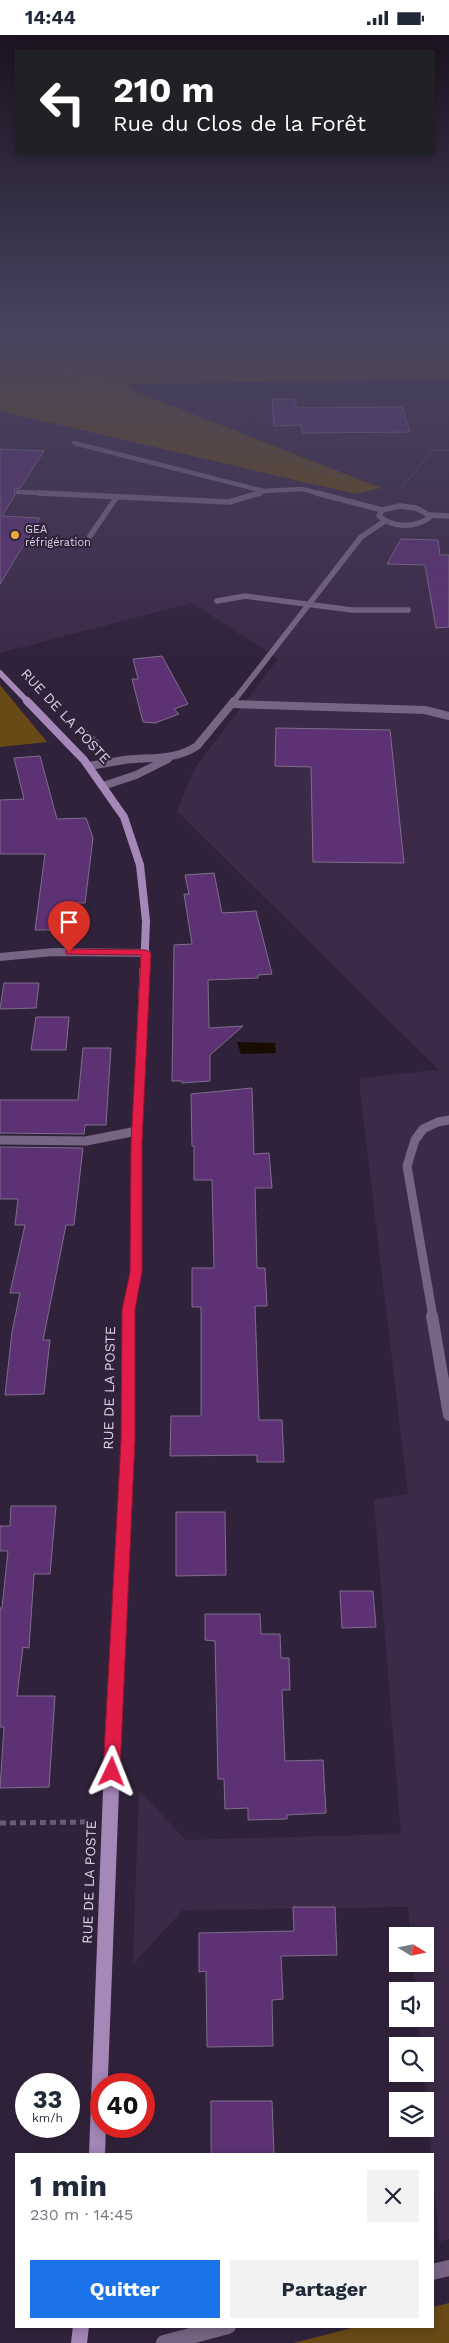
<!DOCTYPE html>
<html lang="fr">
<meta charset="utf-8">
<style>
:root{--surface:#fff;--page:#f2f2f3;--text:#1f2937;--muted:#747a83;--accent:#1a73e8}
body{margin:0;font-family:"Work Sans",sans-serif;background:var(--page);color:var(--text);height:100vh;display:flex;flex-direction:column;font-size:19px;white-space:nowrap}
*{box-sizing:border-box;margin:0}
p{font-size:16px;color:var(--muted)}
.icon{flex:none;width:28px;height:28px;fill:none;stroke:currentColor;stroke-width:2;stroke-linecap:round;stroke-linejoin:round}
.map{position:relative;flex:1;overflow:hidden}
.details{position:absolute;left:15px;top:2118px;width:419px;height:175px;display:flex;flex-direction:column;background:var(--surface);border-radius:0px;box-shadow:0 2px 12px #0003}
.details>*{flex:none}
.top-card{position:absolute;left:15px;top:15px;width:420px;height:105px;border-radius:0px;box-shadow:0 2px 12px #0003;background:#202124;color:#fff;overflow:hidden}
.needle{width:32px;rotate:100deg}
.tools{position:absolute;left:389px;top:1892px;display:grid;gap:10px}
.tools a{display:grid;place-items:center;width:45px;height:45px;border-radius:0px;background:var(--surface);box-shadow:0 2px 12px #0003;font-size:25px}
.speed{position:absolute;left:15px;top:2038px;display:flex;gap:10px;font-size:25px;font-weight:700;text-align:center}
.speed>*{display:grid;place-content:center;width:65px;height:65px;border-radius:50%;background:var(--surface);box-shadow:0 2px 12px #0003;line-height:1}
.speed small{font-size:12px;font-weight:400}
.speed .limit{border:8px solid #d22;background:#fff;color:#111}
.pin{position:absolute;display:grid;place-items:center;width:42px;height:42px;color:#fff;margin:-51px -21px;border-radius:50% 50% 50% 0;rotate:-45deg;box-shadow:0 0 5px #0007}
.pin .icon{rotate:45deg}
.me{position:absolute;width:55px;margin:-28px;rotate:2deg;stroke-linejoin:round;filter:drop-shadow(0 0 4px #0008)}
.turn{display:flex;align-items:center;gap:18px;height:105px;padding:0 15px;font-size:22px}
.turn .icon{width:65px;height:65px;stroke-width:2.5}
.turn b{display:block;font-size:35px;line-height:42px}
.round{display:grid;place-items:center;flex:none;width:52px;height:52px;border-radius:0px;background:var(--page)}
.headline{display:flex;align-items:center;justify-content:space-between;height:85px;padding:0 15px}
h1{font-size:30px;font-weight:700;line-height:38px}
.action{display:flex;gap:10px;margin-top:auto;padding:10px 15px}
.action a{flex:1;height:58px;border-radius:0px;background:var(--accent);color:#fff;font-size:20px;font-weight:700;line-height:58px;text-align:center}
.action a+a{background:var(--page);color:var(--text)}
.status{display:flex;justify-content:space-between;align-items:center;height:35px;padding:0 25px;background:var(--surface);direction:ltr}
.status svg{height:14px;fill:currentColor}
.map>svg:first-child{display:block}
.built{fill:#3d2a49}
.green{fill:#684a16}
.water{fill:#1a0b00}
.building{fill:#5d3275;stroke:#7f6d8b}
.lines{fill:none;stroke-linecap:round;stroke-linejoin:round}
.path-far2{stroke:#695b72;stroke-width:1;stroke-dasharray:2 1;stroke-linecap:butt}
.path-far1{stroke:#695b72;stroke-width:2.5;stroke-dasharray:2.5 2;stroke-linecap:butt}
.path{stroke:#695b72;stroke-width:5;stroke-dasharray:6 4;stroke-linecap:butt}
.lane-far5{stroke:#786584;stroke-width:4.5}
.lane-far4{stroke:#786584;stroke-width:5.5}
.lane-far3{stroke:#786584;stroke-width:8}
.lane-far2{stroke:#786584;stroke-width:9}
.lane-far1{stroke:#786584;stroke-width:12}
.lane{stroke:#786584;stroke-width:16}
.street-far1{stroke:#786584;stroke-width:5.5}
.street{stroke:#786584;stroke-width:8}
.secondary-far4{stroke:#a587b8;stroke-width:5.5}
.secondary-far3{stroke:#a587b8;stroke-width:8}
.secondary-far2{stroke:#a587b8;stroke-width:9}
.secondary-far1{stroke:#a587b8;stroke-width:12}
.secondary{stroke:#a587b8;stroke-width:16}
.route{fill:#e11d48;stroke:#92132f}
.poi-dot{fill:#eaaa38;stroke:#31223b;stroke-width:2}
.labels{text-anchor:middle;stroke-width:4;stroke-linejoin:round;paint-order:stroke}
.far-poi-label{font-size:11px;fill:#dcd2e3;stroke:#31223b;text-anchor:start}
.street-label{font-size:14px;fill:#dcd2e3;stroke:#31223b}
</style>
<div class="status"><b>14:44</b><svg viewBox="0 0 49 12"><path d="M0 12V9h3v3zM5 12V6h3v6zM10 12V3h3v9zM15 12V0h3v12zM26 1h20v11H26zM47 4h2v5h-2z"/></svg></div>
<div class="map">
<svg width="449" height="2308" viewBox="0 0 449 2308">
<rect width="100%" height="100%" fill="#31223b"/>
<!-- built -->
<path class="built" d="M449 344V2204L439 2207 424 2039 425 2011H421L418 1984H425V1956H416L413 1929H425V1901H411L408 1872 183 1875 133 1929 139 1756 186 1805 401 1799 374 1465 408 1459 360 1055V1043L439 1035 177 776 195 733 278 624 192 568 0 618V376L132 355 129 349Z"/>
<!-- green -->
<g class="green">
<path d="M0 298H449V344L129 349 132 355 381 453 355 459 0 376Z"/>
<path d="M0 650 47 707 0 712Z"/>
<path d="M449 2268V2308H294L359 2291H432L433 2272Z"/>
</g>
<!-- water -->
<path class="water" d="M237 1007 275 1008 276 1018 241 1019Z"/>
<!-- building -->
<g class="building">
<path d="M272 364H294L297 373 402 372 410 397 303 398 301 390 274 391Z"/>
<path d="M0 414 44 416 20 453 14 455 15 460 2 481 40 483 0 549Z"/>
<path d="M401 504 438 505 440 520H449V592L436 593 425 530 387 529Z"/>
<path d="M162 621 188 669 174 674 179 679 155 688 143 687 132 644H138L133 624Z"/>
<path d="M276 693 390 695 404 828 313 827 311 732 275 731Z"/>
<path d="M40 721 57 784 86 783 93 803 85 868H76V874H69L67 895H35L45 819H0V765L24 764 14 723Z"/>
<path d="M214 838 222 878 256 876 272 939 258 940V943L208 945 209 993 243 991 210 1020V1046L182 1048V1046H172L174 910 192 909 184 859H189L185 840Z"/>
<path d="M4 948H39L36 973 0 974Z"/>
<path d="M36 982H69L66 1015H31Z"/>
<path d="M83 1013H111L106 1090H85L84 1099 0 1098V1065H78Z"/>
<path d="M252 1053 254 1119 269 1118 272 1153H255L257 1233H265L267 1271H255L259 1385H282L284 1427H257V1420L170 1421 171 1381H201V1272H192V1233H214L212 1145H194V1111H192L191 1059Z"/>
<path d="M0 1112 83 1113 74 1190H66L43 1305H50L44 1359 5 1360 12 1297 20 1258H10L25 1190H15L18 1164H0Z"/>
<path d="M11 1471H56L50 1539H34L29 1613 23 1612 17 1661H55L49 1752 0 1753 4 1692H0V1573H2L8 1516H0V1491H10Z"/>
<path d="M176 1477H225L226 1540 176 1541Z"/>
<path d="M340 1556H373L376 1592 342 1593Z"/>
<path d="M205 1579H260L261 1599H280L281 1623H289L290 1655H282L285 1726 323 1725 326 1778 287 1780V1784L248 1785V1773L225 1774 224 1744H218L215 1606 205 1605Z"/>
<path d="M293 1872H335L337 1920 281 1921 283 1964 272 1965 273 2011 207 2012 206 1936 199 1937V1898L294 1896Z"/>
<path d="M211 2066H272L274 2119H211Z"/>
</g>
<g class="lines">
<!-- path-far2 -->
<g class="path-far2">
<path d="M129 330 59 332 349 445"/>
<path d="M402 452 433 415H449"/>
</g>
<!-- path-far1 -->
<path class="path-far1" d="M86 696 100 708"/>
<!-- path -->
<path class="path" d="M0 1788 87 1787"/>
<!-- lane-far5 -->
<g class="lane-far5">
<path d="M74 408 264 456 302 454 322 459"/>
<path d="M18 457 65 459"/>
<path d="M257 459 264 456"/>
</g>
<!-- lane-far4 -->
<g class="lane-far4">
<path d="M39 458 229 467 260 458"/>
<path d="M317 458 382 475"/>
<path d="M90 501 116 463"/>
<path d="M217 566 245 561 352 575H408"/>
</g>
<!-- lane-far3 -->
<path class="lane-far3" d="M232 669 425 675 449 681"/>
<!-- lane-far2 -->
<g class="lane-far2">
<path d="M0 1105 86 1106 137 1096"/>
<path d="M433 1282 407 1131 415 1105 423 1094 438 1087 449 1085"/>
</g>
<!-- lane-far1 -->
<path class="lane-far1" d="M432 1281 449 1380"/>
<!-- lane -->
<g class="lane">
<path d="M432 2237 449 2233"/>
<path d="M164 2308 228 2291"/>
</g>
<!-- street-far1 -->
<g class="street-far1">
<path d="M400 471 416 473 429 480V483C414 493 393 493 379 481L382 475Z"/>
<path d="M429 480 449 481"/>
<path d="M233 667 361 502 385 486"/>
</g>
<!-- street -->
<g class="street">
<path d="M89 731C101 729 112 727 124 725 150 722 174 726 197 711L234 666"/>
<path d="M103 751 136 740 168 724"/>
<path d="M0 922 53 917 146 918"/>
</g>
<!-- secondary-far4 -->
<path class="secondary-far4" d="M0 638 28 667"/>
<!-- secondary-far3 -->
<path class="secondary-far3" d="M27 666 84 725 124 782 140 830 146 886 144 936"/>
<!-- secondary-far2 -->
<path class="secondary-far2" d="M128 1282 136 1237 137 1109 144 934"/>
<!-- secondary-far1 -->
<path class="secondary-far1" d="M112 1730 128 1405V1281"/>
<!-- secondary -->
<g class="secondary">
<path d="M97 2119 112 1729"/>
<path d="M79 2308 81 2291"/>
</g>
</g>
<!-- sky -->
<linearGradient id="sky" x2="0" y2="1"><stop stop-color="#1b1320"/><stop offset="0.48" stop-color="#484460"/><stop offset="1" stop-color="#484460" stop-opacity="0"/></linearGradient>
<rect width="449" height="621" fill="url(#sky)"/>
<!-- route -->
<path class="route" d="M69 914 146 915 151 918 142 1108V1237L135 1275V1405L120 1737 117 1742 112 1745 106 1742 103 1737 121 1405 122 1275 130 1237 131 1108 141 920 66 919V915Z"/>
<!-- markers -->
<circle class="poi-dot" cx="15" cy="500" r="5"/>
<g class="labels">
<!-- far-poi labels -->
<g class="far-poi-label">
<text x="25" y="498">GEA<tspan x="25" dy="13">réfrigération</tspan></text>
</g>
<!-- street labels -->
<g class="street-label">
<text transform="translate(66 681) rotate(47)" y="5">RUE DE LA POSTE</text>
<text transform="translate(109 1353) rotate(-89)" y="5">RUE DE LA POSTE</text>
<text transform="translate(89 1847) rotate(-88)" y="5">RUE DE LA POSTE</text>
</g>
</g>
</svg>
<div class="tools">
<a><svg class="needle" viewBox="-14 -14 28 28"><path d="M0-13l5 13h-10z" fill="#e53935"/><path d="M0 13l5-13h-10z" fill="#747a83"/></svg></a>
<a><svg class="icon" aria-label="sound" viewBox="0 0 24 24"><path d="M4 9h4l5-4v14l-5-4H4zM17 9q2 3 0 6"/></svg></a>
<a><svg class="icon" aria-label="search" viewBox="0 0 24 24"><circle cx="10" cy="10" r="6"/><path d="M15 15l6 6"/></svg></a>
<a><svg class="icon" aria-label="layers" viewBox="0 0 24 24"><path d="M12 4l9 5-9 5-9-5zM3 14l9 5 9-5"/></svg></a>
</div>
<div class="speed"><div>33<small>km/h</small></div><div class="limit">40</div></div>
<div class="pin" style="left:69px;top:917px;background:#d93025"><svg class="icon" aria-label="arrive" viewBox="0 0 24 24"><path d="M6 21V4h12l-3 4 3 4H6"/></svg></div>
<svg class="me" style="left:112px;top:1737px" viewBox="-20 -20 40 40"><path d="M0-17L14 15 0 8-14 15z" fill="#e11d48" stroke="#fff" stroke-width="4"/></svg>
<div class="top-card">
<div class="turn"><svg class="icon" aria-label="left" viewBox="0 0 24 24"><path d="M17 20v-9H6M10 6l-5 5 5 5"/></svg><div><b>210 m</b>Rue du Clos de la Forêt</div></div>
</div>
<section class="details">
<div class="headline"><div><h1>1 min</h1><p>230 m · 14:45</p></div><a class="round"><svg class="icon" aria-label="close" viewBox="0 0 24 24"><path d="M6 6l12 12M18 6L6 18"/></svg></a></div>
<div class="action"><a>Quitter</a><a>Partager</a></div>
</section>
</div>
